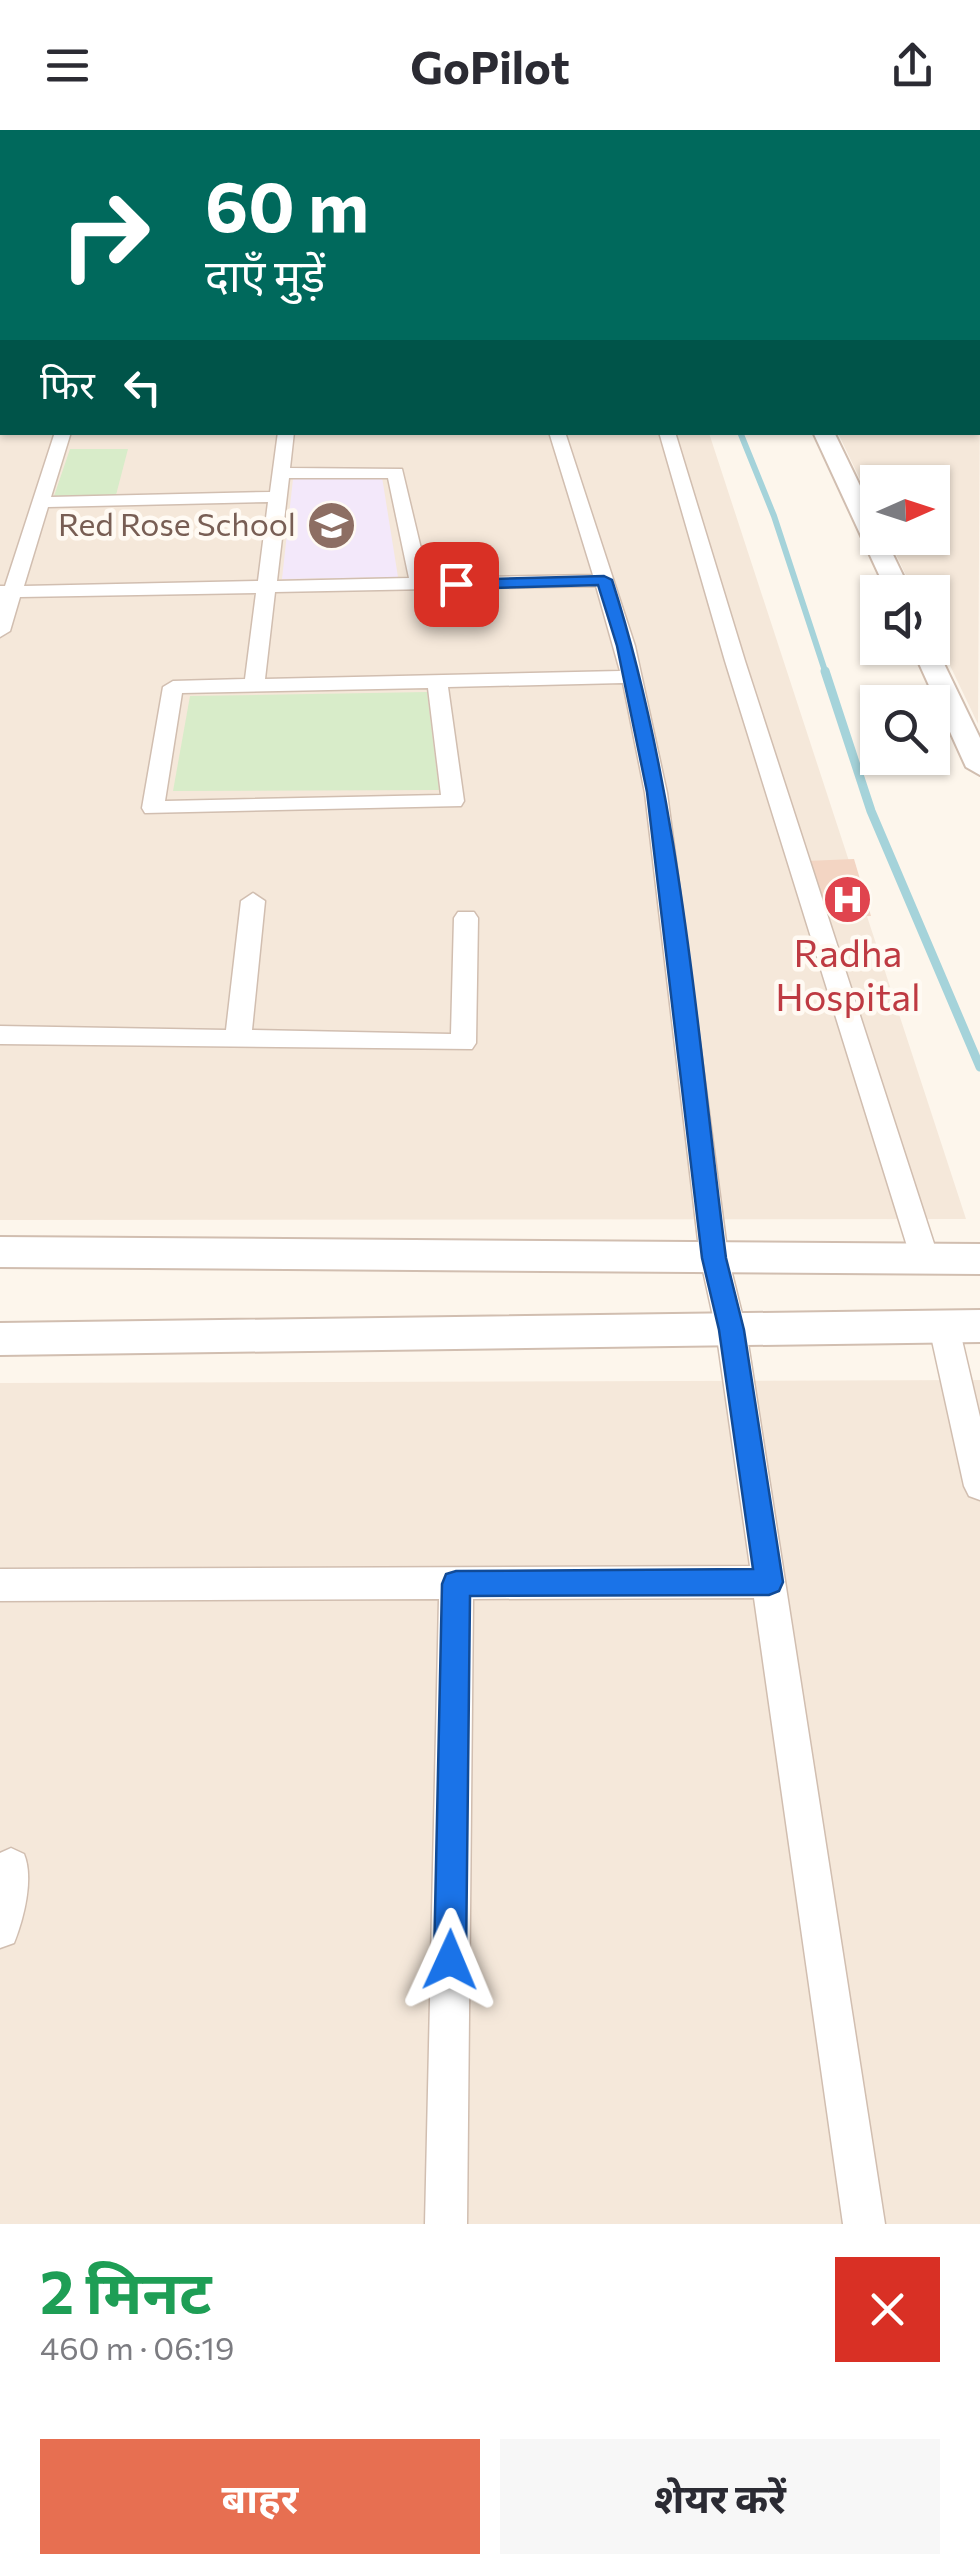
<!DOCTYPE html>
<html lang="hi">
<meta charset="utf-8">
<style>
:root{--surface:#fff;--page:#f7f7f7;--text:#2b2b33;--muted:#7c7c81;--accent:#e76f51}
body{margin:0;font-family:Commissioner,"Noto Sans Devanagari",sans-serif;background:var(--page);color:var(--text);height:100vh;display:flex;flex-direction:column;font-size:38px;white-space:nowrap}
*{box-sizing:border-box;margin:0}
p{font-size:32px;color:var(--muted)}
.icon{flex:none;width:55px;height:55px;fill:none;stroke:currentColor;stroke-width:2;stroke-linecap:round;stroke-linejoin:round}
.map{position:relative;height:2094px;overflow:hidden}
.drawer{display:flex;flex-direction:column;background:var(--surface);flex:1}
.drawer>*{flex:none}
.banner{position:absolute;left:0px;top:0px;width:980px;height:305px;box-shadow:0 2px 8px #0004;background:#00695c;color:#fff;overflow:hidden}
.needle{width:65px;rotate:87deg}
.buttons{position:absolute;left:860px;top:335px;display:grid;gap:20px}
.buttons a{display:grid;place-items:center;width:90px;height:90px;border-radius:0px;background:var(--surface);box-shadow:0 2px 8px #0004;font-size:50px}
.pin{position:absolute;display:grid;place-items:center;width:85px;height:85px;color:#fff;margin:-42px;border-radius:20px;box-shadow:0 5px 15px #0006}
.me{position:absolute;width:110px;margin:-55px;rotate:1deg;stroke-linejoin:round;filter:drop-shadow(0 0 8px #0008)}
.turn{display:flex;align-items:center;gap:35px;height:210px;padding:0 40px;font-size:45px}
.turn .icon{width:130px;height:130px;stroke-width:2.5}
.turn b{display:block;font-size:70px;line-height:85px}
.then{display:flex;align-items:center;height:95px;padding:0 40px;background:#0003;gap:20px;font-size:38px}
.round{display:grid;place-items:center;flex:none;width:105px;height:105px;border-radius:0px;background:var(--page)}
.overview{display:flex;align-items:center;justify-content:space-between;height:170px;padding:0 40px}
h1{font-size:60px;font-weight:700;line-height:75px;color:#1e9e55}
.action{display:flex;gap:20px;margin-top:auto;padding:20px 40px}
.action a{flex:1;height:115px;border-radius:0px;background:var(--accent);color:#fff;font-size:40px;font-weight:700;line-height:115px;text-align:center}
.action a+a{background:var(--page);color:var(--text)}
header{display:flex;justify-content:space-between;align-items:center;height:130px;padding:0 40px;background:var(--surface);font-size:45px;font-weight:700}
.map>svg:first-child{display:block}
.residential{fill:#f5e8da}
.education{fill:#f3e8fa}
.green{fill:#d8ecc9}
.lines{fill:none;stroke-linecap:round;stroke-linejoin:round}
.stream-far1{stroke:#a5d3da;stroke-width:6}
.stream{stroke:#a5d3da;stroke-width:9}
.building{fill:#f3d5c3}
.minor-casing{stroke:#d1beb0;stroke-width:3}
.tertiary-casing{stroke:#d1beb0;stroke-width:4}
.minor{fill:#fff;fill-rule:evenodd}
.tertiary{fill:#fff;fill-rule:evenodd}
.rail{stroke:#b9a8c9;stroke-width:4;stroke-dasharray:8 5;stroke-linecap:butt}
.route{fill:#1a73e8;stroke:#114b97;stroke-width:2.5}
.labels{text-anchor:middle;stroke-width:9;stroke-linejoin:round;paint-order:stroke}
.far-education-label{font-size:32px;fill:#785e54;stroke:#fffaf3;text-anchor:end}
.health-label{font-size:38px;fill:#be3a42;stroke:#fffaf3}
</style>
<header><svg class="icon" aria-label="menu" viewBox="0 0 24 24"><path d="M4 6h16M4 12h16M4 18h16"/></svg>GoPilot<svg class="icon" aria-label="share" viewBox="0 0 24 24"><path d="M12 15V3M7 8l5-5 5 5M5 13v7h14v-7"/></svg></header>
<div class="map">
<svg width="980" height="2094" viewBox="0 0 980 2094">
<rect width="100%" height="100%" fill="#fdf6ec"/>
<!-- residential -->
<g class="residential">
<path d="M687 0H980V236L978 2Z"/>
<path d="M978 254H980L978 594 933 500 932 462H914L888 408H932V352H878L877 385 838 303 978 302Z"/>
<path d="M0 271 2 302 709 303 966 1089 0 1090Z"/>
<path d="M980 1250V2094H0V1253Z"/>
</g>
<!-- education -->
<path class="education" d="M382 347 398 447 282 449 293 349Z"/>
<!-- green -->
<g class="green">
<path d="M70 319H128L116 365 54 366Z"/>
<path d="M427 562 439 660 173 661 190 566Z"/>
</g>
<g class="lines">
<!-- stream-far1 -->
<path class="stream-far1" d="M740 302 774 386 826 544"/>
<!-- stream -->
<path class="stream" d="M825 541 871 681 980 937"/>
</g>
<!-- building -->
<path class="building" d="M854 729 871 786 821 788 806 731Z"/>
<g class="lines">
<defs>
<g id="minor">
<rect x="339" y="0" width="12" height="2"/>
<path d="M457 0H469L470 2H458Z"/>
<path d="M557 0H569L570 2H558Z"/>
<path d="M973 0H980V5Z"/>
<rect x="978" y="25" width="2" height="8"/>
<rect x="978" y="90" width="2" height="8"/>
<rect x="978" y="127" width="2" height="11"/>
<rect x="978" y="184" width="2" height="8"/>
<rect x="0" y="191" width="2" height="8"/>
<path d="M55 302H71L51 367 270 362 278 302H294L290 338 402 339 428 448 593 445 549 302H565L635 516 667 663 728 1127 746 1200 885 2094H843L754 1468 473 1469 467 2094H425L439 1469 0 1471V1439L750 1436 716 1200 700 1127 645 663 623 553 448 557 464 671 461 676 145 683 142 678 163 557 173 551 245 549 256 463 20 467 10 501 0 507V456H5ZM289 348H388L409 448 277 451ZM268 372 258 451 24 456 48 377ZM596 456 620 541 265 549 275 462ZM428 558 441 665 165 671 182 563Z"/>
<path d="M659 302H675L745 531 939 1129 935 1137 925 1140 915 1137 911 1129 725 531Z"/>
<path d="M253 763 265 771 252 900 451 904 454 788 458 782H474L478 788 476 913 472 919 0 914V896L226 900 241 771Z"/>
<path d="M944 1185 955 1188 959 1197 980 1287V1370L969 1366 964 1356 929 1197 933 1188Z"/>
<path d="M11 1718 24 1724C34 1748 24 1788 14 1813L0 1818V1723Z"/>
</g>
<g id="tertiary">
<path d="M665 0H681L682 2H667Z"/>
<rect x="978" y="239" width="2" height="12"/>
<rect x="0" y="255" width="2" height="12"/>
<path d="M813 302H834L878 393V408H885L911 462H887Z"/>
<path d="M934 513 980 608V645L966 637 912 518H932Z"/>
<path d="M0 1107 980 1114V1144L0 1137Z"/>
<path d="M980 1180V1212L0 1225V1193Z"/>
</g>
</defs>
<!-- minor casing -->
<use href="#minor" class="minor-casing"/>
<!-- tertiary casing -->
<use href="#tertiary" class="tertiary-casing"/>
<!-- minor -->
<use href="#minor" class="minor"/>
<!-- tertiary -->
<use href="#tertiary" class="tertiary"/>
<!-- rail -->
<g class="rail">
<path d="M61 2 68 0"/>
<path d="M117 2 122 0"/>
</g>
</g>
<!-- route -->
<path class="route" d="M604 446 612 450C681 665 697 904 726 1128L744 1200 783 1452 779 1461 769 1465 470 1466 466 1830 462 1842 450 1846 439 1842 434 1830 442 1454 446 1444 456 1441 753 1439 719 1200 702 1128 647 662 617 516 598 455 456 459 449 454 456 450Z"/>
<!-- icons -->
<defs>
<symbol id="school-disc" viewBox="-11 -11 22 22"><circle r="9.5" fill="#8d6e63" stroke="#fffaf3"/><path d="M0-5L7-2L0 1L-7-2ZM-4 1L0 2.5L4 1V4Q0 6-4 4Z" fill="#fff"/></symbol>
<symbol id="hospital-disc" viewBox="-11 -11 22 22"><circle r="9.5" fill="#e0444e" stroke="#fffaf3"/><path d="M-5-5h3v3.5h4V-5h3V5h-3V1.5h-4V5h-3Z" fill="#fff"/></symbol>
</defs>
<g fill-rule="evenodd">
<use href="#school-disc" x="304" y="368" width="55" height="55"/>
<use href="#hospital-disc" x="820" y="742" width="55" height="55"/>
</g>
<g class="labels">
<!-- far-education labels -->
<g class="far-education-label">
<text x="296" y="406">Red Rose School</text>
</g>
<!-- health labels -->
<g class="health-label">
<text x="848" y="837">Radha<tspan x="848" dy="44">Hospital</tspan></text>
</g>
</g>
</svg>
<div class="buttons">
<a><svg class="needle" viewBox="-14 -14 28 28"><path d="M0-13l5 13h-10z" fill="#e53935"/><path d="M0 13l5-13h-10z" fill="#7c7c81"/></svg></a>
<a><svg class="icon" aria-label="sound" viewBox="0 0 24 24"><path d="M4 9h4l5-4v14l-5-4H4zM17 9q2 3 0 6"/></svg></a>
<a><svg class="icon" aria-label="search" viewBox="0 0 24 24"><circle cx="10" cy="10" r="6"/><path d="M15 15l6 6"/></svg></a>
</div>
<div class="pin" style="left:456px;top:454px;background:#d93025"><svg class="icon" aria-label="arrive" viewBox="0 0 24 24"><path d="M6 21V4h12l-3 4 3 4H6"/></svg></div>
<svg class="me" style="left:450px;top:1830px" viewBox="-20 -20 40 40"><path d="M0-17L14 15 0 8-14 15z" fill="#1a73e8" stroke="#fff" stroke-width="4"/></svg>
<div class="banner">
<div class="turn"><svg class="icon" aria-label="right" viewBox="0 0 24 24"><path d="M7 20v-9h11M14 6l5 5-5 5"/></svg><div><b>60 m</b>दाएँ मुड़ें</div></div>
<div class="then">फिर<svg class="icon" aria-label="left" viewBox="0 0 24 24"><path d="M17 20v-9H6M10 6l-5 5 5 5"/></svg></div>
</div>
</div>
<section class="drawer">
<div class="overview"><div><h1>2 मिनट</h1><p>460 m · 06:19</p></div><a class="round" style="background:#d93025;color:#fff"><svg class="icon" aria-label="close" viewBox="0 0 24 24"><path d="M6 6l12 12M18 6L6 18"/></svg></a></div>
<div class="action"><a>बाहर</a><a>शेयर करें</a></div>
</section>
